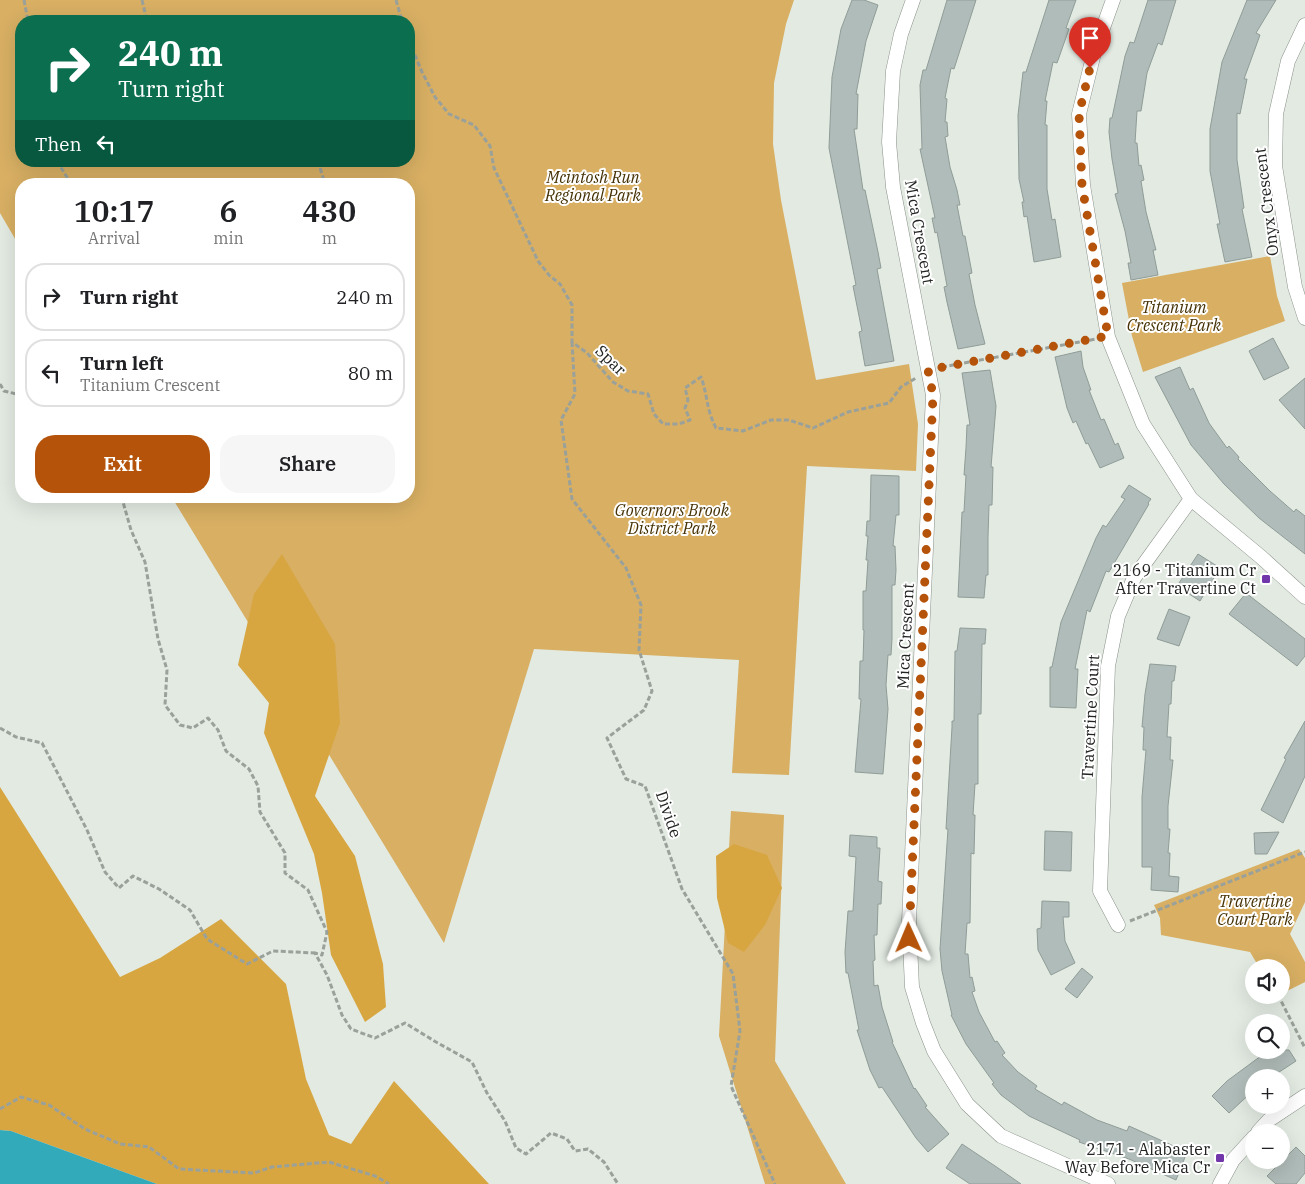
<!DOCTYPE html>
<meta charset="utf-8">
<style>
:root{--surface:#fff;--page:#f6f6f6;--text:#202124;--muted:#757577;--line:#e0e0e0;--accent:#b45309}
body{margin:0;font-family:"IBM Plex Serif",serif;background:var(--page);color:var(--text);height:100vh;display:flex;flex-direction:column;font-size:19px;white-space:nowrap}
*{box-sizing:border-box;margin:0}
p{font-size:16px;color:var(--muted)}
.icon{flex:none;width:28px;height:28px;fill:none;stroke:currentColor;stroke-width:2;stroke-linecap:round;stroke-linejoin:round}
.map{position:relative;flex:1;overflow:hidden}
.sheet{position:absolute;left:15px;top:178px;width:400px;height:325px;display:flex;flex-direction:column;background:var(--surface);border-radius:20px;box-shadow:0 5px 20px #0002}
.sheet>*{flex:none}
.hud{position:absolute;left:15px;top:15px;width:400px;height:152px;border-radius:20px;box-shadow:0 5px 20px #0002;background:#0b6e4f;color:#fff;overflow:hidden}
.controls{position:absolute;left:1245px;top:959px;display:grid;gap:10px}
.controls a{display:grid;place-items:center;width:45px;height:45px;border-radius:50%;background:var(--surface);box-shadow:0 5px 20px #0002;font-size:25px}
.pin{position:absolute;display:grid;place-items:center;width:42px;height:42px;color:#fff;margin:-51px -21px;border-radius:50% 50% 50% 0;rotate:-45deg;box-shadow:0 0 5px #0007}
.pin .icon{rotate:45deg}
.me{position:absolute;width:55px;margin:-28px;rotate:359deg;stroke-linejoin:round;filter:drop-shadow(0 0 4px #0008)}
.turn{display:flex;align-items:center;gap:18px;height:105px;padding:0 20px;font-size:22px}
.turn .icon{width:65px;height:65px;stroke-width:2.5}
.turn b{display:block;font-size:35px;line-height:42px}
.then{display:flex;align-items:center;height:48px;padding:0 20px;background:#0003;gap:10px;font-size:19px}
.eta{display:flex;justify-content:space-evenly;align-items:center;height:85px;text-align:center}
.eta b{font-size:30px;font-weight:600;line-height:35px}
.action{display:flex;gap:10px;margin-top:auto;padding:10px 20px}
.action a{flex:1;height:58px;border-radius:20px;background:var(--accent);color:#fff;font-size:20px;font-weight:600;line-height:58px;text-align:center}
.action a+a{background:var(--page);color:var(--text)}
ul{padding:0;list-style:none}
li{display:flex;align-items:center;gap:15px;height:68px;margin:0 10px 8px;padding:0 10px;border:2px solid var(--line);border-radius:20px}
li div{flex:1}
li b{display:block;font-size:19px}
li em{font-style:normal}
.map>svg:first-child{display:block}
.green{fill:#d8af63;fill-rule:evenodd}
.forest{fill:#d8a641}
.water{fill:#33aaba}
.building{fill:#b0bcb9;stroke:#909c98}
.lines{fill:none;stroke-linecap:round;stroke-linejoin:round}
.minor-casing{stroke:#8b928b;stroke-width:15}
.path{stroke:#9aa09a;stroke-width:3;stroke-dasharray:5 2.5;stroke-linecap:butt}
.minor{stroke:#fff;stroke-width:14}
.route{stroke:#b45309;stroke-width:9;stroke-dasharray:0 16.2}
.poi-dot{fill:#7236ab;stroke:#fff;stroke-width:2}
.labels{text-anchor:middle;stroke-width:4;stroke-linejoin:round;paint-order:stroke}
.park-label{font-size:16px;font-style:italic;fill:#453104;stroke:#fff}
.street-label{font-size:16px;fill:#212421;stroke:#fff}
.poi-label{font-size:16px;fill:#212421;stroke:#fff;text-anchor:end}
</style>
<div class="map">
<svg width="1305" height="1184" viewBox="0 0 1305 1184">
<rect width="100%" height="100%" fill="#e2eae2"/>
<!-- green -->
<g class="green">
<path d="M0 0H794L786 24 774 83 773 144 781 200 816 380 909 364 918 424 916 471 807 466 789 775 732 773 739 660 534 649 444 943 171 496H409V184H21V249L0 213ZM21 21H409V161H21Z"/>
<path d="M1270 256 1277 296 1285 321 1143 372 1132 336 1122 283Z"/>
<path d="M731 811 784 815 775 1061 846 1184H765L719 1036Z"/>
<path d="M1299 849 1305 858V902L1290 934 1305 962V982L1281 994V968L1259 967 1250 952 1161 935 1160 918 1154 905Z"/>
</g>
<!-- forest -->
<g class="forest">
<path d="M282 554 335 644 340 723 315 796 355 856 383 964 386 1007 365 1022 331 955 322 893 314 854 264 733 269 703 238 665 254 594Z"/>
<path d="M0 787 120 977 160 958 221 919 286 984 306 1079 329 1135 351 1144 394 1081 489 1184H157L11 1131 0 1130Z"/>
<path d="M734 844 767 855 782 888 765 925 744 952 728 943 717 898 716 856Z"/>
</g>
<!-- water -->
<path class="water" d="M0 1130 11 1131 157 1184H0Z"/>
<!-- building -->
<g class="building">
<path d="M852 0H864L878 5 866 41 856 94H858L857 129H854L863 190H865L878 252 881 268 877 269 894 361 865 366 859 332 862 331 853 286 856 285 829 148 832 77 841 29Z"/>
<path d="M947 0H976L954 69 951 68 945 98 947 99 945 122H947L948 136 945 137 950 167 957 190 960 205H957L963 236H965L972 273 969 274 975 305 985 344 958 349 947 302 944 287 947 286 937 232 935 233 932 218H935L920 149H922L920 85 923 70H926Z"/>
<path d="M1049 0H1076L1066 28 1069 29 1057 63 1053 62 1045 101H1047L1045 125H1047V189L1052 220 1055 219 1061 257 1034 262 1027 216 1024 217 1022 202H1024L1019 179 1018 115 1023 72H1026Z"/>
<path d="M1148 0H1176L1162 45 1158 43 1147 73 1141 111H1137L1135 143H1137L1139 166 1141 165 1144 180 1141 181 1146 212 1156 250H1153L1158 275 1131 280 1128 263H1131L1125 231 1115 194 1118 193 1112 159 1109 132 1110 118H1112L1125 56 1130 42 1134 43Z"/>
<path d="M1247 0H1276L1256 33 1260 35 1244 79H1247L1240 114 1237 113V160L1244 208 1242 209 1252 257 1225 262 1217 224H1220L1210 171V129L1222 62Z"/>
<path d="M1273 338 1289 368 1264 380 1249 351Z"/>
<path d="M1081 351 1083 367 1091 390H1089L1101 420 1104 419 1115 445 1118 443 1124 458 1100 468 1088 443 1086 444 1076 421 1073 423 1067 408 1055 357Z"/>
<path d="M1180 367 1190 390 1193 388 1209 423 1227 448 1229 446 1239 457 1238 459 1270 491 1294 512 1296 509 1305 516V554L1259 518 1224 484 1191 445 1155 377Z"/>
<path d="M990 370 996 406 991 467H993L992 505H989L988 537V575H986L984 598 958 597 962 512H964L966 475H964L966 448 967 425H970L962 373Z"/>
<path d="M1305 378V429L1279 400Z"/>
<path d="M871 475 899 476V515H896L893 546H895L896 570 895 585H892V639L891 655H888L886 685 888 709 883 774 855 772 861 699H859L860 661H863L864 630H863V591H866L868 560H866L868 536H866L867 521H870Z"/>
<path d="M1129 485 1151 499 1148 503 1149 504 1109 572 1106 571 1090 612 1087 610 1075 669H1078L1076 708 1050 707V667H1052L1061 622 1096 538 1103 525 1106 527 1125 499 1121 497Z"/>
<path d="M1198 554 1220 568 1200 601 1177 586Z"/>
<path d="M1246 593 1305 639V656L1297 666 1229 614Z"/>
<path d="M1169 609 1190 617 1179 646 1157 639Z"/>
<path d="M960 628 986 629 985 644H982L981 714H978V784H975L973 815H975L974 854 971 853 970 923H967L965 954H968L970 978 972 977 975 991 972 992 979 1012 995 1042 997 1041 1005 1053 1002 1055 1018 1072 1037 1086 1035 1089 1062 1105 1064 1102 1097 1120 1127 1131 1129 1126 1187 1152 1176 1180 1129 1159 1079 1142 1080 1140 1029 1116 1001 1095 992 1084 994 1083 966 1044 951 1015H952L942 971 940 949 948 829H946L952 727V721H954L955 651H957Z"/>
<path d="M1150 664 1176 666 1174 681H1172L1171 704H1169L1167 737H1171L1170 760H1173L1168 806V829H1170L1168 853H1170L1169 876 1179 877 1178 892 1151 890 1152 867H1142V797L1146 750H1143L1144 727H1142L1145 694Z"/>
<path d="M1305 721V776L1283 823 1261 810 1286 759 1284 758Z"/>
<path d="M1045 831 1072 832 1071 871 1044 870Z"/>
<path d="M1279 832 1267 854H1255L1254 833Z"/>
<path d="M850 835 877 837V848H880L878 881 882 882 881 904H878L877 935H874L875 960 873 961 874 986 878 985 882 1007 893 1042H892L914 1089 915 1088 927 1106 925 1107 949 1134 928 1152 916 1138 882 1087 879 1088 870 1070 857 1030H859L848 973H846L845 952 848 911H853L856 857 849 856Z"/>
<path d="M1042 901 1069 902V917H1063L1065 941 1075 963 1051 975 1038 950 1037 929 1041 928Z"/>
<path d="M1082 968 1093 977 1077 998 1065 989Z"/>
<path d="M1269 1050H1289L1296 1061 1270 1078H1254V1090L1229 1113 1212 1096 1227 1081Z"/>
<path d="M962 1144 998 1168 1021 1184H970L946 1168Z"/>
<path d="M1296 1147 1305 1156V1173L1296 1184H1276L1267 1176Z"/>
</g>
<g class="lines">
<defs>
<g id="minor">
<path d="M913 0 901 34 893 71 889 142 893 187 933 395 909 921 912 987 923 1023 934 1051 967 1104 1001 1136 1108 1184"/>
<path d="M1113 0 1094 53 1079 114 1083 185 1108 337 1143 424 1191 499 1261 557 1305 597"/>
<path d="M1305 25 1288 61 1276 114 1275 166 1295 287 1305 318"/>
<path d="M1118 925 1100 891 1108 666 1118 616 1134 578 1191 499"/>
<path d="M1258 1132 1269 1120 1305 1096"/>
<path d="M1220 1184 1233 1160 1254 1137"/>
</g>
</defs>
<!-- minor casing -->
<use href="#minor" class="minor-casing"/>
<!-- path -->
<g class="path">
<path d="M24 0 28 21"/>
<path d="M142 0 147 21"/>
<path d="M396 0 402 21"/>
<path d="M409 41 422 72 435 97 449 114 474 125 490 146 494 168 538 261 549 275 560 284 572 305V342L587 353 613 382 628 391 648 394 654 414 663 424H679L690 420 685 408 688 400 685 388 701 377C708 396 706 409 716 428L743 431 771 420H789L813 428 848 412 889 403 901 387 916 378"/>
<path d="M57 161 71 184"/>
<path d="M318 161 325 184"/>
<path d="M572 342 575 394 561 420 572 499 626 568 641 605 639 650 652 691 644 710 607 738 626 779 645 786 682 889 733 974 740 1031 731 1086 775 1184"/>
<path d="M942 367 1096 339"/>
<path d="M0 384 4 391 21 395"/>
<path d="M115 496 122 502"/>
<path d="M123 496V502L131 530 145 562 158 639 167 670 165 705 180 725 193 728 208 718 218 730 226 751 249 769 258 786 260 812 285 853V873L308 890 327 932 322 955 315 953 327 975 342 1015 351 1029 375 1038 405 1023 436 1042 472 1062 487 1093 505 1121 516 1148 526 1154 551 1133 567 1139 575 1151 588 1149 604 1162 618 1184"/>
<path d="M0 728 16 737 42 743 87 830 105 872 119 888 133 876 159 889 190 910 207 939 247 964 273 951 315 953"/>
<path d="M1130 921 1305 852"/>
<path d="M1278 995 1305 1048"/>
<path d="M0 1109 21 1097 49 1105 85 1129 120 1144 149 1147 179 1169 254 1173 272 1167 329 1162 375 1176 389 1184"/>
</g>
<!-- minor -->
<use href="#minor" class="minor"/>
</g>
<g class="lines">
<!-- route -->
<path class="route" d="M909 938 933 395 928 370 1108 336 1082 185 1079 114 1090 68"/>
</g>
<!-- markers -->
<g class="poi-dot">
<rect x="1261" y="574" width="10" height="10" rx="2.5"/>
<rect x="1215" y="1153" width="10" height="10" rx="2.5"/>
</g>
<g class="labels">
<!-- park labels -->
<g class="park-label">
<text x="593" y="183">Mcintosh Run<tspan x="593" dy="18">Regional Park</tspan></text>
<text x="1174" y="313">Titanium<tspan x="1174" dy="18">Crescent Park</tspan></text>
<text x="672" y="516">Governors Brook<tspan x="672" dy="18">District Park</tspan></text>
<text x="1255" y="907">Travertine<tspan x="1255" dy="18">Court Park</tspan></text>
</g>
<!-- street labels -->
<g class="street-label">
<text transform="translate(1266 202) rotate(-97)" y="6">Onyx Crescent</text>
<text transform="translate(920 232) rotate(80)" y="6">Mica Crescent</text>
<text transform="translate(611 360) rotate(44)" y="6">Spar</text>
<text transform="translate(905 636) rotate(-87)" y="6">Mica Crescent</text>
<text transform="translate(1090 717) rotate(-87)" y="6">Travertine Court</text>
<text transform="translate(669 814) rotate(71)" y="6">Divide</text>
</g>
<!-- poi labels -->
<g class="poi-label">
<text x="1256" y="576">2169 - Titanium Cr<tspan x="1256" dy="18">After Travertine Ct</tspan></text>
<text x="1210" y="1155">2171 - Alabaster<tspan x="1210" dy="18">Way Before Mica Cr</tspan></text>
</g>
</g>
</svg>
<div class="controls">
<a><svg class="icon" aria-label="sound" viewBox="0 0 24 24"><path d="M4 9h4l5-4v14l-5-4H4zM17 9q2 3 0 6"/></svg></a>
<a><svg class="icon" aria-label="search" viewBox="0 0 24 24"><circle cx="10" cy="10" r="6"/><path d="M15 15l6 6"/></svg></a>
<a>+</a>
<a>−</a>
</div>
<div class="pin" style="left:1090px;top:68px;background:#d93025"><svg class="icon" aria-label="arrive" viewBox="0 0 24 24"><path d="M6 21V4h12l-3 4 3 4H6"/></svg></div>
<svg class="me" style="left:909px;top:938px" viewBox="-20 -20 40 40"><path d="M0-17L14 15 0 8-14 15z" fill="#b45309" stroke="#fff" stroke-width="4"/></svg>
<div class="hud">
<div class="turn"><svg class="icon" aria-label="right" viewBox="0 0 24 24"><path d="M7 20v-9h11M14 6l5 5-5 5"/></svg><div><b>240 m</b>Turn right</div></div>
<div class="then">Then<svg class="icon" aria-label="left" viewBox="0 0 24 24"><path d="M17 20v-9H6M10 6l-5 5 5 5"/></svg></div>
</div>
<section class="sheet">
<div class="eta">
<div><b>10:17</b><p>Arrival</p></div>
<div><b>6</b><p>min</p></div>
<div><b>430</b><p>m</p></div>
</div>
<ul>
<li><svg class="icon" aria-label="right" viewBox="0 0 24 24"><path d="M7 20v-9h11M14 6l5 5-5 5"/></svg><div><b>Turn right</b></div><em>240 m</em></li>
<li><svg class="icon" aria-label="left" viewBox="0 0 24 24"><path d="M17 20v-9H6M10 6l-5 5 5 5"/></svg><div><b>Turn left</b><p>Titanium Crescent</p></div><em>80 m</em></li>
</ul>
<div class="action"><a>Exit</a><a>Share</a></div>
</section>
</div>
